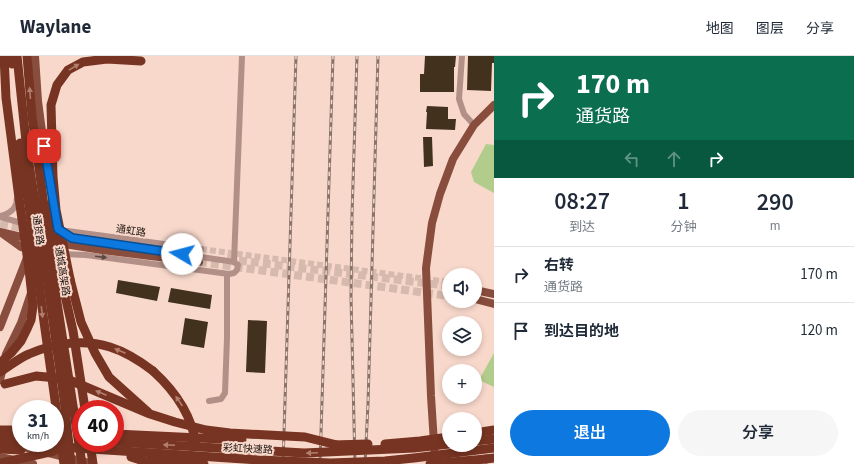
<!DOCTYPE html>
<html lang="zh">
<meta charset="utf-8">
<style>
:root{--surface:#fff;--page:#f6f6f7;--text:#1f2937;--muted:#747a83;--line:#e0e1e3;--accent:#0c78e0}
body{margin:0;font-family:"Source Sans 3","Noto Sans SC",sans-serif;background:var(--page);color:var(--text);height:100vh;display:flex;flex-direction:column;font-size:15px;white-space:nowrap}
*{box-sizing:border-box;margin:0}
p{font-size:13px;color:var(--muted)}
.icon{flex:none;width:22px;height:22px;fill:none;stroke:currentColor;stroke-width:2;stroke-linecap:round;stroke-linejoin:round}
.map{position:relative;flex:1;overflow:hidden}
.side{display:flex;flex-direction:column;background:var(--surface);width:360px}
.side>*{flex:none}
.top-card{background:#0b6e4f;color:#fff;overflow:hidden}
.controls{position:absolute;left:442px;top:212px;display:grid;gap:8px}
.controls a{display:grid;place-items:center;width:40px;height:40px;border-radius:50%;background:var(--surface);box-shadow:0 2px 6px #0003;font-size:20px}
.speed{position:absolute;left:12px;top:344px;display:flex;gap:8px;font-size:20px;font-weight:700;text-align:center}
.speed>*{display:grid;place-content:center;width:52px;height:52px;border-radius:50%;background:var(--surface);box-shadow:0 2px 6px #0003;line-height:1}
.speed small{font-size:10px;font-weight:400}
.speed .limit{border:6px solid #d22;background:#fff;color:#111}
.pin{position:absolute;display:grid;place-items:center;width:34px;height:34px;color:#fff;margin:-17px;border-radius:8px;box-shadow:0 2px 6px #0006}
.me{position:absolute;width:44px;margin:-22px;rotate:278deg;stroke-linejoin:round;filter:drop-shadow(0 0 3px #0008)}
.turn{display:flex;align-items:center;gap:14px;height:84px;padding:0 16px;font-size:18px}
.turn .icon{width:52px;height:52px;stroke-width:2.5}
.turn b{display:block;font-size:28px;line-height:34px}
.lanes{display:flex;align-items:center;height:38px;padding:0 16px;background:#0003;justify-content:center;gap:20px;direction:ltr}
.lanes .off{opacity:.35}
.eta{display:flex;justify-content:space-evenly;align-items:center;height:68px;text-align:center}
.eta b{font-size:24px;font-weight:600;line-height:28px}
.primary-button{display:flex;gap:8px;margin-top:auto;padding:8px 16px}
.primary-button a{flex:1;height:46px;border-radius:24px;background:var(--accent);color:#fff;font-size:16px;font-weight:600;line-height:46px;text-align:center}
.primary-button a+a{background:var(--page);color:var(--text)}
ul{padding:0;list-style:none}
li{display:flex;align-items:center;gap:12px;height:56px;padding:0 16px;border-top:1px solid var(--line)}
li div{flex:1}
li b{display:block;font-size:15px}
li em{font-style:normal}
header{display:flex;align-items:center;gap:24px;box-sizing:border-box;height:56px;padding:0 20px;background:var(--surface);border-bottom:1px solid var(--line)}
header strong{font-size:19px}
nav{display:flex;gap:22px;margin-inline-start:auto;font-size:14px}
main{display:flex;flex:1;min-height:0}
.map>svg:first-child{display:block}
.green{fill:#b2cc8b}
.building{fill:#42311d}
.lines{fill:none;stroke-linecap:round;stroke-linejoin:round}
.minor-tunnel{stroke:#d7baae;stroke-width:6;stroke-dasharray:6 3;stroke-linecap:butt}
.major-tunnel{stroke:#d7baae;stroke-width:8;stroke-dasharray:8 4;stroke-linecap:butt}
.minor{stroke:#b39087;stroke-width:6}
.major{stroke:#884d3d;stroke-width:8}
.highway{stroke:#773422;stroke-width:9}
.rail-casing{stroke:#88736a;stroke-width:3}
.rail{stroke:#f8d8cb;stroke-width:1.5;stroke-dasharray:4.5;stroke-linecap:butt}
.highway-bridge{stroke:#773422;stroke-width:9}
.oneway{fill:#b17e6e}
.oneway2{fill:#5e4942}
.route-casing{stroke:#084e92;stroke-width:10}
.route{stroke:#0c78e0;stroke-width:7}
.labels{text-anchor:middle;stroke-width:4;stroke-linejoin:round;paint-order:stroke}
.street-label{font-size:10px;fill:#190f0a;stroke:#f8d8cb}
</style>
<header>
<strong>Waylane</strong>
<nav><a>地图</a><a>图层</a><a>分享</a></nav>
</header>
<main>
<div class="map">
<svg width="494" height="408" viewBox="0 0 494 408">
<rect width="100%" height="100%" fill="#f8d8cb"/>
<!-- green -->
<g class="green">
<path d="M486 88 494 89V137L474 126 471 116Z"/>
<path d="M494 297V331L479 324Z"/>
</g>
<!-- building -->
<g class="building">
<path d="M425 0H456L455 11H454V36H420V18H424Z"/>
<path d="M468 0H494V7H492L491 35 467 34Z"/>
<path d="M427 50 448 51V63H456L455 74 426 73 427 56H426Z"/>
<path d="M423 81H432L433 110 424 111Z"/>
<path d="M118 224 160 231 157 245 116 237Z"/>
<path d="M171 232 212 239 210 253 168 246Z"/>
<path d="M185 262 208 266 204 292 181 288Z"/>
<path d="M248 264 267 265 265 317 246 316Z"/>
</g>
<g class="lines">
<!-- minor-tunnel -->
<path class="minor-tunnel" d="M201 193 449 226"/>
<!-- major-tunnel -->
<g class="major-tunnel">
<path d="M0 168 28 173"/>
<path d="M227 203 449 230"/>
<path d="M199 206 449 240"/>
</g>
<!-- minor -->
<g class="minor">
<path d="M462 0 459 43 464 58 474 69"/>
<path d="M0 160C6 159 14 155 16 148 17 146 16 144 17 142"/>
<path d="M0 161 25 168"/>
<path d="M59 174 72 182 228 205 234 206 238 209 237 214 234 217 229 218 86 199 62 198"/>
<path d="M60 174 201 193"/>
<path d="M234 206 242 0"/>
<path d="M209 345 221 343 225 337 227 282V218"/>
</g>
<!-- major -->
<g class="major">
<path d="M35 0 38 45 46 106 50 129"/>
<path d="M0 176 30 183"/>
<path d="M58 187 102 194 199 206"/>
<path d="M475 234 494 238"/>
<path d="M475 243 494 248"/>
<path d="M0 271 30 194 21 191 3 178"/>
<path d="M0 324 6 298 21 267 31 237"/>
<path d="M24 391 93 408"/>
<path d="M0 401 33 408"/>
<path d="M438 403H435L431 340 426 212 432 167 440 138 453 103 474 69 494 49"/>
</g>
<!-- highway -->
<g class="highway">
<path d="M11 0 12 8"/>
<path d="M70 223 81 266 95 297 109 321 148 356"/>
<path d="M62 226 73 275 85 353"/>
<path d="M153 315C175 335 192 359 196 389"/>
<path d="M0 374H21"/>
<path d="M475 377 494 374"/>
<path d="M0 380 21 381"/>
<path d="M475 385 494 383"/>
<path d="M90 387 93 408"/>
<path d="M131 401 153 408"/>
<path d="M486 403 494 402"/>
</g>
<defs>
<g id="rail">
<path d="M283 408 296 0"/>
<path d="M320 408 333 0"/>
<path d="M355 408 351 241 352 159 357 0"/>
<path d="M365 408 368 348 378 0"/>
</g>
</defs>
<!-- rail casing -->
<use href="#rail" class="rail-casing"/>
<!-- rail -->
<use href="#rail" class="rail"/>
<!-- highway-bridge -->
<g class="highway-bridge">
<path d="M17 0 27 95 47 223 64 343 71 408"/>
<path d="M27 0 32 60 43 142 47 182 82 408"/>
<path d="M20 87 21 103 29 150 44 266 64 408"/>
<path d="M49 149 62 226"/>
<path d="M70 223 56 154 53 121 51 49 57 29 68 14 83 6 107 3 141 5"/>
<path d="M0 307 11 297 21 285 27 273 31 264 33 250 29 213 19 142 6 42 4 0"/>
<path d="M0 316C10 310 19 302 29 298 54 287 84 283 110 291 126 296 140 305 153 315"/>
<path d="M5 328 36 320 67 323 150 358 175 366 206 374 230 377 305 381 337 389"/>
<path d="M115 378 242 384"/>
<path d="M115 386 304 397 414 392 449 388"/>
<path d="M0 387 259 404 331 407 385 405 414 402 494 392"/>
<path d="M385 388 420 385 449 381"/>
<path d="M333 389 368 388"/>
<path d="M0 393 21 394"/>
<path d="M151 403 204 408"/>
<path d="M2 407 54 395"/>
<path d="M430 408 486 403"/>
</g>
</g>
<!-- one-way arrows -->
<defs><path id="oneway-solid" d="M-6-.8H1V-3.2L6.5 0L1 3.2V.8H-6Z"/></defs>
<g class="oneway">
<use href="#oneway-solid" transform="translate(74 11) rotate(-31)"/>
<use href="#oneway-solid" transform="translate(30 37) rotate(-94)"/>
<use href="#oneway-solid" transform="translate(42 256) rotate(83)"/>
<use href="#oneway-solid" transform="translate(120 295) rotate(-157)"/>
<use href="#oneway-solid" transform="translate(101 337) rotate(-157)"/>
<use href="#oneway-solid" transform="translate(179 345) rotate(-124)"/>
<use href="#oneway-solid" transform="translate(169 389) rotate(-177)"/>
<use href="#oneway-solid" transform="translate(312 397) rotate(177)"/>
</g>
<use class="oneway2" href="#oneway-solid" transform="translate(101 201) rotate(7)"/>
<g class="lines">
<defs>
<path id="route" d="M44 90 58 173 72 182 182 198"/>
</defs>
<!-- route casing -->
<use href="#route" class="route-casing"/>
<!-- route -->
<use href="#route" class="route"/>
</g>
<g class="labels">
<!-- street labels -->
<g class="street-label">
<text transform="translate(39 174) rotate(82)" y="4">通货路</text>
<text transform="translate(131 174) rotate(8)" y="4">通虹路</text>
<text transform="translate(63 215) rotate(81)" y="4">通城高架路</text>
<text transform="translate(248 392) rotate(3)" y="4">彩虹快速路</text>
</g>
</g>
</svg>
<div class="controls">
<a><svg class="icon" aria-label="sound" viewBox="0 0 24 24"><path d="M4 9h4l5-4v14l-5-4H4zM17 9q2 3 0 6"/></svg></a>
<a><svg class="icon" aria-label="layers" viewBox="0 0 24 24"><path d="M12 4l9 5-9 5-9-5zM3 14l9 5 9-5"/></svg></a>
<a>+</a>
<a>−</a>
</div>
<div class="speed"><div>31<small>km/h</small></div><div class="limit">40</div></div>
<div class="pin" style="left:44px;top:90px;background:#d93025"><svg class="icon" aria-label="arrive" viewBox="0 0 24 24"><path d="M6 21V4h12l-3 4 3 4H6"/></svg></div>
<svg class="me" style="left:182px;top:198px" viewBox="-20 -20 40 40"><circle r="19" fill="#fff"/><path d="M0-13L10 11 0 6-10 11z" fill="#0c78e0"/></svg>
</div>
<section class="side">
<div class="top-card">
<div class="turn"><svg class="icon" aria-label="right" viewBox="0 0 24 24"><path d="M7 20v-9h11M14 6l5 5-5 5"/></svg><div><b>170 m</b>通货路</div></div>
<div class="lanes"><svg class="icon off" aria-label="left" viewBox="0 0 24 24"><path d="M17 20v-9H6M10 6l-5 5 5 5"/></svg><svg class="icon off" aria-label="ahead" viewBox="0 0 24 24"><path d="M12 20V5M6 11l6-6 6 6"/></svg><svg class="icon" aria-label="right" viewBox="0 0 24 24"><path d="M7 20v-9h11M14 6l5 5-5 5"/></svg></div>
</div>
<div class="eta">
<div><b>08:27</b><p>到达</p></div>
<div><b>1</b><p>分钟</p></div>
<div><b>290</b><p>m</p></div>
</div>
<ul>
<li><svg class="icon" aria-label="right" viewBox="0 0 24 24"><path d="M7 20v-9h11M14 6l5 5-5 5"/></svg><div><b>右转</b><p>通货路</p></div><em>170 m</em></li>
<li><svg class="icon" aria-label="arrive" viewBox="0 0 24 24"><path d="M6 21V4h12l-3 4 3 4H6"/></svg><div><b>到达目的地</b></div><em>120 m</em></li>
</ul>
<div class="primary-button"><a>退出</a><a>分享</a></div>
</section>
</main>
